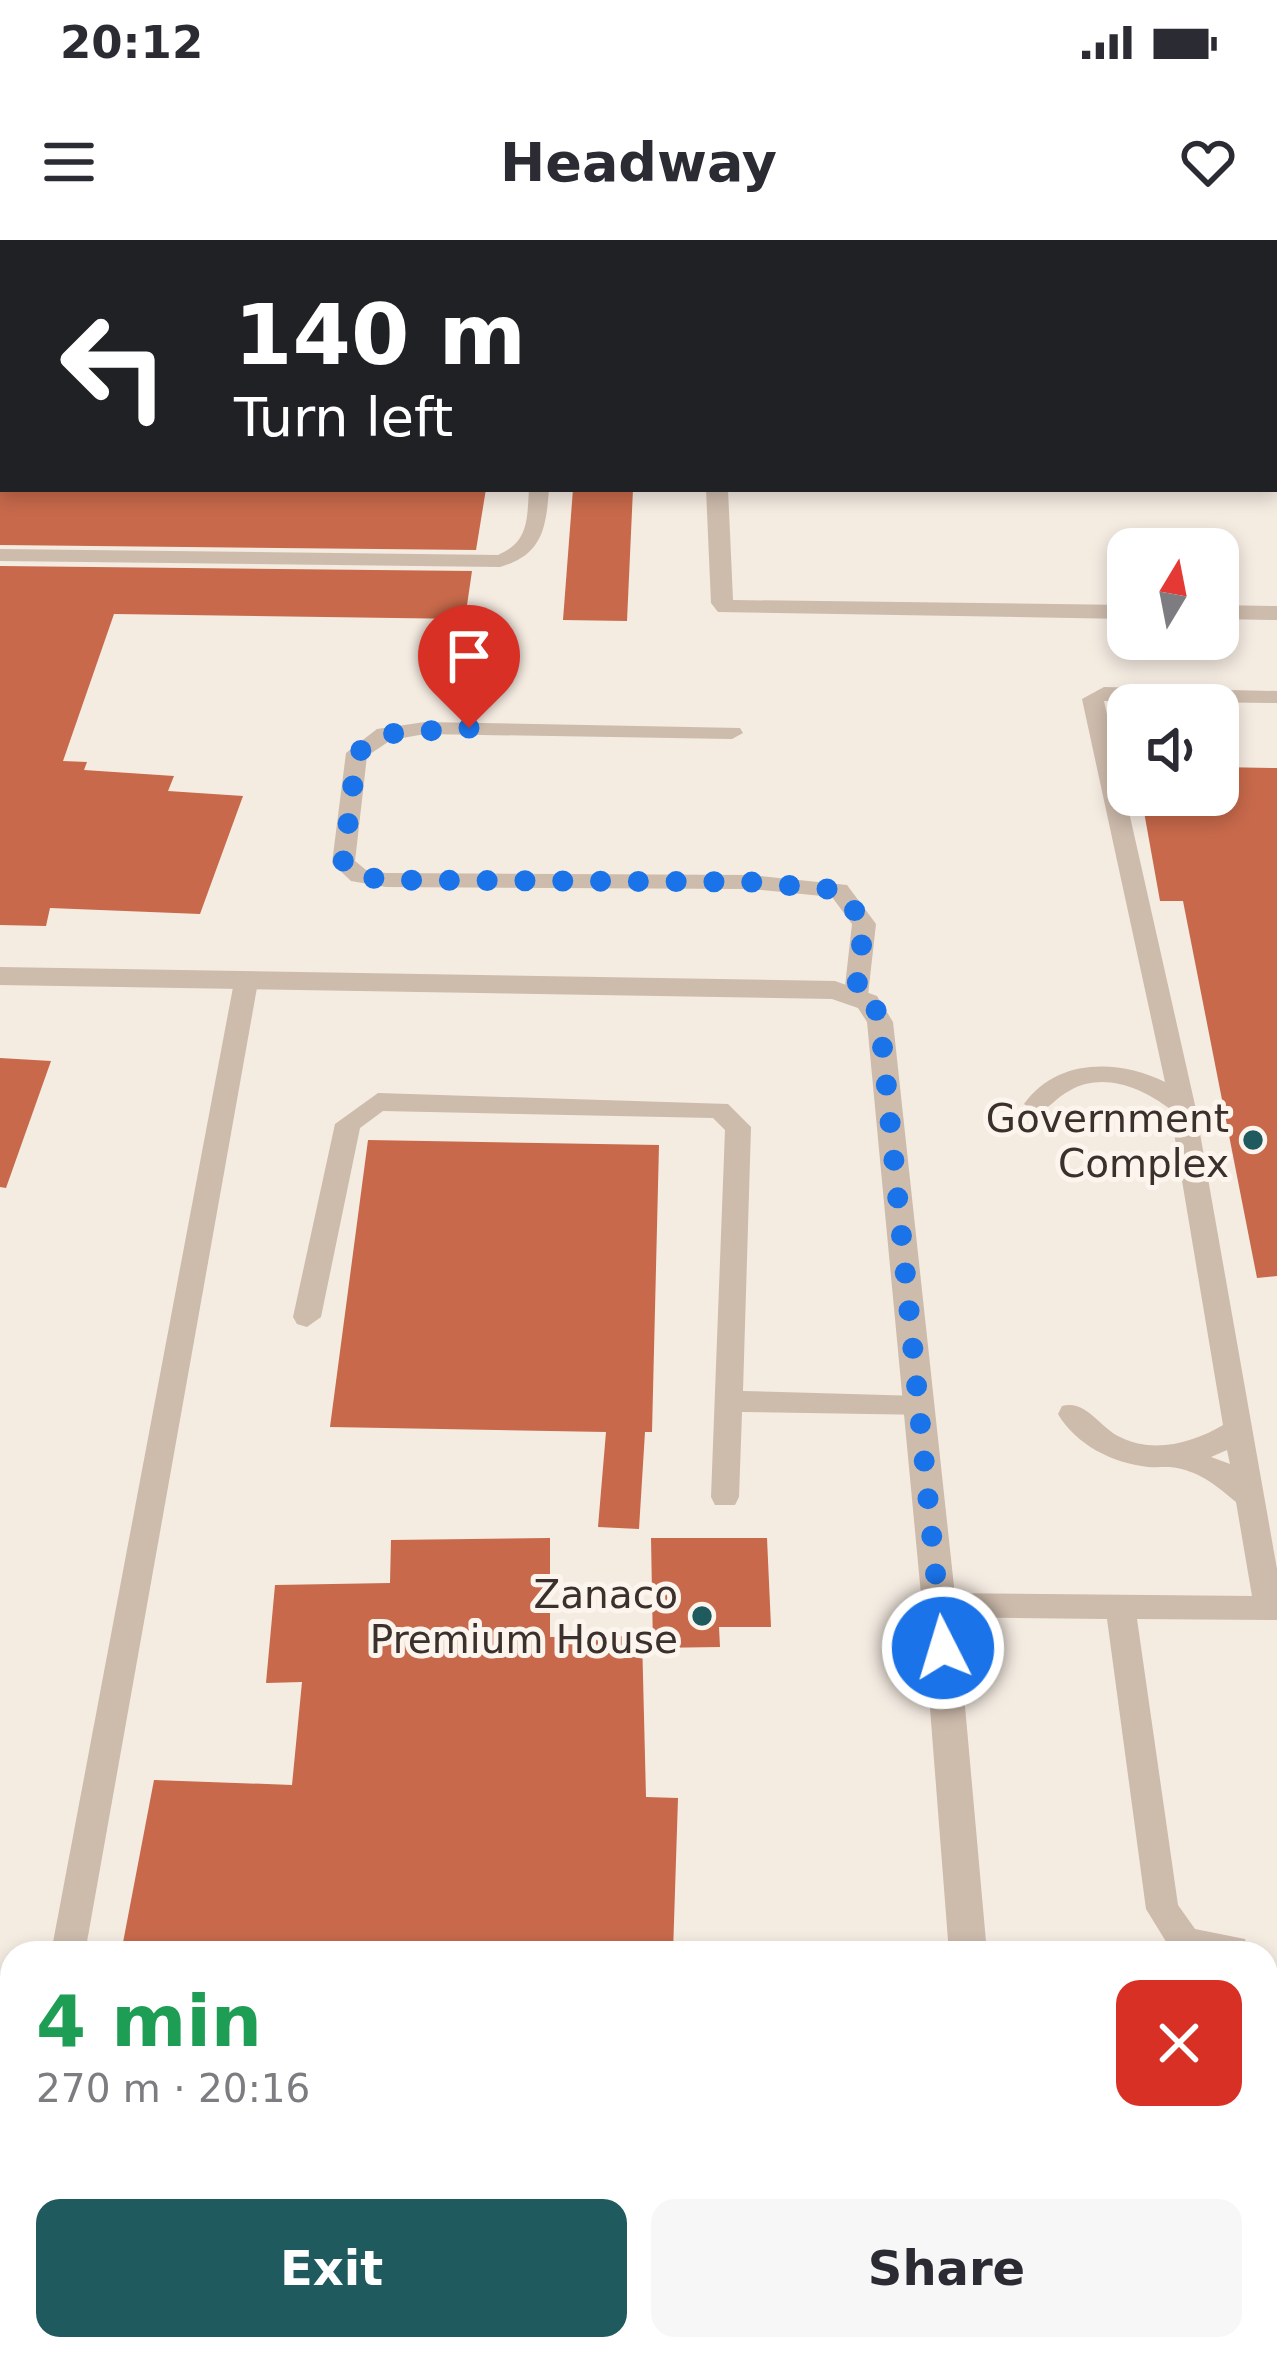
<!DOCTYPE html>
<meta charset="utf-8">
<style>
:root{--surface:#fff;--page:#f7f7f7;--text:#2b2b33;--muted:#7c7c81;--accent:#1f5a5e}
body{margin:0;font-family:"DejaVu Sans",sans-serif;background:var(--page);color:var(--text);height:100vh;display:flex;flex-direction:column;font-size:45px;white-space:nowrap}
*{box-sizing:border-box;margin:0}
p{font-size:39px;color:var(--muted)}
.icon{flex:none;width:66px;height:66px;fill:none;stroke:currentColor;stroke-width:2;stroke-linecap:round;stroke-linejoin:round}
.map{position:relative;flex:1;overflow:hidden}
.details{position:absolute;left:0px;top:1701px;width:1278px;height:420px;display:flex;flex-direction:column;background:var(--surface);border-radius:36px 36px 0 0;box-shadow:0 6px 18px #0003}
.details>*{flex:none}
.guide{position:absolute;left:0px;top:0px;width:1278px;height:252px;box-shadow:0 6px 18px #0003;background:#202124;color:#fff;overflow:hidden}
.needle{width:78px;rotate:10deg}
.tools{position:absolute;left:1107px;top:288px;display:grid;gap:24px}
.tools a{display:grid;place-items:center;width:132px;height:132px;border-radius:24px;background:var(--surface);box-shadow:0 6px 18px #0003;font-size:60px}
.pin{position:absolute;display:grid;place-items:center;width:102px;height:102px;color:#fff;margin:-123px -51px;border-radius:50% 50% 50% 0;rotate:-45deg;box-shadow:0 0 12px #0007}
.pin .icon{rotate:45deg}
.me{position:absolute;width:132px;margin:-66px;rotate:355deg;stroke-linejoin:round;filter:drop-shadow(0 0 9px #0008)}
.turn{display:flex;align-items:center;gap:42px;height:252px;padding:0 36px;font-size:54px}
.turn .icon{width:156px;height:156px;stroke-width:2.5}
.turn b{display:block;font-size:84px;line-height:102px}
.round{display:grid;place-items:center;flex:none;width:126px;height:126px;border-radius:24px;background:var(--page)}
.overview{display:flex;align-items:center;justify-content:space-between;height:204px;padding:0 36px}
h1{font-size:72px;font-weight:600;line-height:90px;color:#1e9e55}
.cta{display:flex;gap:24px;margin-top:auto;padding:24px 36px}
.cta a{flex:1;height:138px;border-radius:24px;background:var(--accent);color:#fff;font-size:48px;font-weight:600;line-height:138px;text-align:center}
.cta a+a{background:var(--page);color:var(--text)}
.status{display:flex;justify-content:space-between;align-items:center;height:84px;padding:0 60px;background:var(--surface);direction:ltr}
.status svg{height:33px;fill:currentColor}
header{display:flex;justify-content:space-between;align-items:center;height:156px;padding:0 36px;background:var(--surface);font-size:54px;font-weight:600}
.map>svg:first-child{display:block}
.building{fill:#c8694b}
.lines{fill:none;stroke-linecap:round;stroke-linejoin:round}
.service{fill:#cdbbac;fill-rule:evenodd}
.minor{fill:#cdbbac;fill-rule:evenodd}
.route{stroke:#1a73e8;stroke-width:21;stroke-dasharray:0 37.8}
.poi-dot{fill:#1f5a5e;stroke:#fbf5ee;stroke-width:4.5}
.labels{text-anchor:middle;stroke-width:10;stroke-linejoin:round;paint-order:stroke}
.poi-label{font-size:39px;fill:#3b302b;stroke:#fbf5ee;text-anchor:end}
</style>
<div class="status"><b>20:12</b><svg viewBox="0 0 49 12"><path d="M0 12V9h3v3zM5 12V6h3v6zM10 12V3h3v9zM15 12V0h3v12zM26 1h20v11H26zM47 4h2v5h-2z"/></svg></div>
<header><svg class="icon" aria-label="menu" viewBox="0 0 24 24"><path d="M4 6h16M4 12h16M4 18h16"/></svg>Headway<svg class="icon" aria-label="heart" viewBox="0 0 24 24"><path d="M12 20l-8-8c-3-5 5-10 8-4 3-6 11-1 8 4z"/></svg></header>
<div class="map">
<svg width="1277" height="2121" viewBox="0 0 1277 2121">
<rect width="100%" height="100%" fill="#f4ebe1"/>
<!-- building -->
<g class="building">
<path d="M0 249H486L476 310 0 305Z"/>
<path d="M573 249H633L627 381 563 380Z"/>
<path d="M0 326 472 331 465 379 114 374 63 521 87 522 84 530 174 536 168 551 243 556 200 674 50 668 46 686 0 685Z"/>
<path d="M1218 527 1277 528V1036L1257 1038 1183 661H1160L1141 555H1218Z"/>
<path d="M0 818 51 821 6 948 0 947Z"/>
<path d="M368 900 659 905 652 1192H645L639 1289 598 1287 606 1192 330 1187Z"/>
<path d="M550 1298V1397L642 1396 646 1557 678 1558 673 1713H121L154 1540 292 1545 302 1442 266 1443 275 1345 390 1343 391 1300Z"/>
<path d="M651 1298H767L771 1387H719L720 1407 653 1408Z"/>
</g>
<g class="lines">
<!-- service -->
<g class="service">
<rect x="1275" y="16" width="2" height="10"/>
<rect x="0" y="192" width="3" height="12"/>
<path d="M529 249H549C546 289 542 315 500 327L0 321V309L498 315C529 302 527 279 529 249Z"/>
<path d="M1104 447 1277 451V463L1104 461 1195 865 1277 1329V1380L1137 1379 1178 1665 1195 1689 1245 1699 1248 1713H1173L1146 1669 1107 1379 939 1377 928 1374 924 1365 928 1356 939 1353 1252 1356 1236 1262C1218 1247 1202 1233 1177 1228 1168 1226 1158 1228 1148 1227 1113 1223 1076 1205 1058 1174L1062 1166C1086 1159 1099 1187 1120 1197 1153 1214 1193 1203 1223 1185L1170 869C1142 848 1103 831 1069 851 1057 857 1050 868 1037 873L1024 864C1057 818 1118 819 1165 842L1082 459ZM1227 1210 1230 1224 1211 1217Z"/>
<path d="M425 482 740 488 743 493 732 499 425 494 391 500 367 516 355 621 366 630 386 633 751 635 847 645 876 684 868 755 856 763 844 755 852 684 832 657 751 649 386 647 351 641 332 623 346 513 377 489Z"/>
<path d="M246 734 258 742 85 1713H51L234 742Z"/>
<path d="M378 853 728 864 751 887 743 1151 920 1156 930 1159 934 1167 930 1175 742 1172 739 1257 735 1265H715L711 1257 725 890 713 878 383 871 360 888 321 1077 307 1087 297 1084 293 1077 335 884Z"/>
</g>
<!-- minor -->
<g class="minor">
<rect x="0" y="134" width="3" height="12"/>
<path d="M706 249H728L733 360 1128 365V379L718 372 711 363Z"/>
<path d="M1218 365 1277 366V380L1218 379Z"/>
<path d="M0 727 835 741 877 756 893 782 956 1365 987 1713H949L922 1365 867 782 858 768 832 759 0 745Z"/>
<path d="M1277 2023V2063L1266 2065V2025Z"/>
</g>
</g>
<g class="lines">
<!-- route -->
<path class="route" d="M469 488 385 494 357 513 343 623 359 636 386 640 751 642 839 650 864 683 856 755 876 770 880 782 943 1408"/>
</g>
<!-- markers -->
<g class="poi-dot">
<circle cx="1253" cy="900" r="12"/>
<circle cx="702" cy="1376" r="12"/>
</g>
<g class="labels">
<!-- poi labels -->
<g class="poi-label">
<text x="1229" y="892">Government<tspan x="1229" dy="45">Complex</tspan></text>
<text x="678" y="1368">Zanaco<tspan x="678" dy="45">Premium House</tspan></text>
</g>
</g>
</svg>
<div class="tools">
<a><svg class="needle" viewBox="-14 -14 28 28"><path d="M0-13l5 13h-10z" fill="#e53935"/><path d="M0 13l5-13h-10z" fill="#7c7c81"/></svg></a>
<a><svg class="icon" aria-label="sound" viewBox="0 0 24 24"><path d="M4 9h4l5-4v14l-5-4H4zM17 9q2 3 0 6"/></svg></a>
</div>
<div class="pin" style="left:469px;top:488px;background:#d93025"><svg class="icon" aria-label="arrive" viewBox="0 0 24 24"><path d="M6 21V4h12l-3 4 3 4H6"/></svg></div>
<svg class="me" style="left:943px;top:1408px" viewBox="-20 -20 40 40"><circle r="17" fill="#1a73e8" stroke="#fff" stroke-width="3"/><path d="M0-11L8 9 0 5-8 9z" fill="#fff"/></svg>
<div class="guide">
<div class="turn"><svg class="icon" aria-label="left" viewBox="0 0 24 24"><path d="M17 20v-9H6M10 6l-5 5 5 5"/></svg><div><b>140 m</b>Turn left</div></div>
</div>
<section class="details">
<div class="overview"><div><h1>4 min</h1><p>270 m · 20:16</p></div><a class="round" style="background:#d93025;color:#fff"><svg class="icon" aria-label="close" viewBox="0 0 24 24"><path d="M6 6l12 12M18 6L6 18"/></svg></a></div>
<div class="cta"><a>Exit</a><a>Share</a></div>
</section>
</div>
